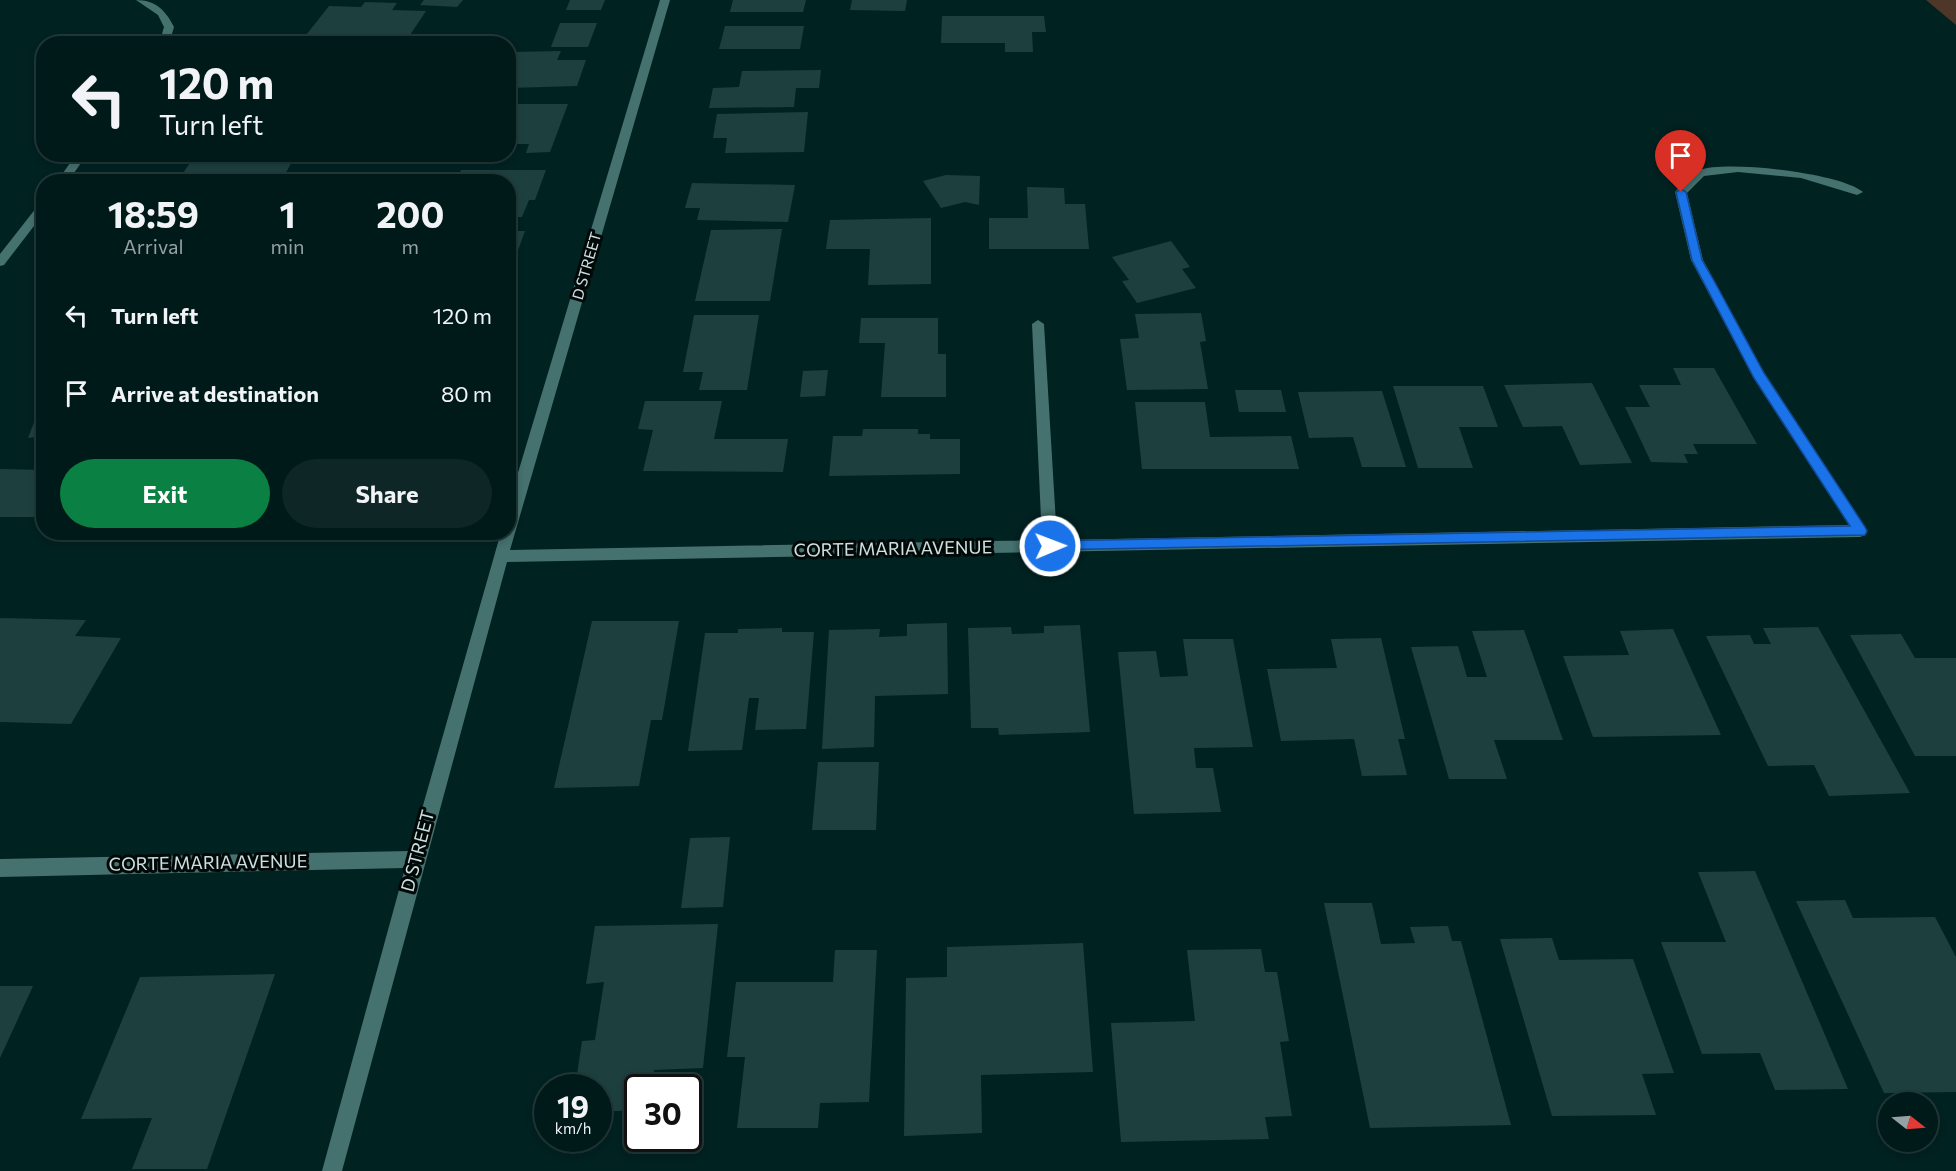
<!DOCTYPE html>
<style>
:root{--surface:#001a19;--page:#0e2726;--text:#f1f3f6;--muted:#95a1a2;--line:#223838;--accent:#0b8043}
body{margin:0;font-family:Commissioner,sans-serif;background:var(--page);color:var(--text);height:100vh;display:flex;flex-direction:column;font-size:22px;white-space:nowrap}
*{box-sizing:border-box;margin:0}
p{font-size:20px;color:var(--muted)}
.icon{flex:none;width:33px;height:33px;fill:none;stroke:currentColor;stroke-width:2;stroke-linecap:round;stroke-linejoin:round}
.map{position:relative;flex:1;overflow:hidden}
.details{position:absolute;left:36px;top:174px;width:480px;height:366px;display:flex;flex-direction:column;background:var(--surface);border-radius:24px;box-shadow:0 3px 9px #0003,0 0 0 2px var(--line)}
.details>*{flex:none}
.top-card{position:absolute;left:36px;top:36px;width:480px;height:126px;border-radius:24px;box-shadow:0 3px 9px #0003,0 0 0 2px var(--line);background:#001a19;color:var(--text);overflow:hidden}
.needle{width:39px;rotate:107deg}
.tools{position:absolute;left:1878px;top:1092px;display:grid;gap:12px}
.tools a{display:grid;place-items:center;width:60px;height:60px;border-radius:50%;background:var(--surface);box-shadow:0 3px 9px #0003,0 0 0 2px var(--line);font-size:30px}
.speed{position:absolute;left:534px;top:1074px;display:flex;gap:12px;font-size:30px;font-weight:700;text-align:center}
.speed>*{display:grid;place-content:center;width:78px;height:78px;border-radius:50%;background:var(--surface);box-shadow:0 3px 9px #0003,0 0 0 2px var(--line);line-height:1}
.speed small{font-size:15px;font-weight:400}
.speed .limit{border:3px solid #111;border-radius:9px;background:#fff;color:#111}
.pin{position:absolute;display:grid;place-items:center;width:51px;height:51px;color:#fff;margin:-62px -26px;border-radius:50% 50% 50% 0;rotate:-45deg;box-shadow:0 0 6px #0007}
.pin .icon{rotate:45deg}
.me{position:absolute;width:66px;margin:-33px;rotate:89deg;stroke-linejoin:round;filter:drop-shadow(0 0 4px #0008)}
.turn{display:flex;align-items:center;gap:21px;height:126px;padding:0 24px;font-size:27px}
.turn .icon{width:78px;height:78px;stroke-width:2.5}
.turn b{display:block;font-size:42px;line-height:51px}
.eta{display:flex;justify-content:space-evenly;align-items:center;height:102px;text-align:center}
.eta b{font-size:36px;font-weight:700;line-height:42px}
.button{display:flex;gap:12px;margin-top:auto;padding:12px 24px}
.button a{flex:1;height:69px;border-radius:36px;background:var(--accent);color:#fff;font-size:24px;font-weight:700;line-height:69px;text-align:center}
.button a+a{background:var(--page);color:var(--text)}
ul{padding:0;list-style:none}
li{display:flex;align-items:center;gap:18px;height:78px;padding:0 24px}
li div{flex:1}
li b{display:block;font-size:22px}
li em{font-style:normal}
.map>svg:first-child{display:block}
.green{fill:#4e3729}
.building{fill:#1d403e}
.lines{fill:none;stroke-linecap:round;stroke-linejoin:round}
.minor{fill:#45716e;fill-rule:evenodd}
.route{fill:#1a73e8;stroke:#114b97;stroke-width:1.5}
.labels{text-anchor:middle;stroke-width:6;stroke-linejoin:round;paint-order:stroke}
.far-street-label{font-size:15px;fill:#cee0df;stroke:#010908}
.street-label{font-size:18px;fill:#cee0df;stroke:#010908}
</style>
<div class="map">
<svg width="1956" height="1171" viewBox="0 0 1956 1171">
<rect width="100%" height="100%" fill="#002221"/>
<!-- green -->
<path class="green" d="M1926 0H1956V25Z"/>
<!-- building -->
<g class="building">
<path d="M424 0H463L457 7 420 5Z"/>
<path d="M570 0H605L601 10H566Z"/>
<path d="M733 0H806L803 12H730Z"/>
<path d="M852 0H907L905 11 850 10Z"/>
<path d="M365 2 397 3 392 10 426 11 404 44H299L329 6 361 7Z"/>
<path d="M942 16H1044L1046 32H1032L1033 52H1005V43H941Z"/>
<path d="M560 23H597L588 47H551Z"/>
<path d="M725 26H804L800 49H719Z"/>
<path d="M561 51 557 60H586L577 86 508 88V60L512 52Z"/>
<path d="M821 70 819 88H796L794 107 709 108 713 88 739 87 742 71Z"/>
<path d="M508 104H568L550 152 526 153 529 144H508Z"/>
<path d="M808 112 804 152 725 153 727 138H713L717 114Z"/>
<path d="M196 154H296L281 182H177Z"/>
<path d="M461 170H546L535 200H529L522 217H508V182H456Z"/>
<path d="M946 175 980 176 979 205 965 202 941 208 923 181Z"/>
<path d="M692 183 795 185 788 222 697 220 700 208H685Z"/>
<path d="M1027 187 1064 188 1065 204H1085L1089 249H989V218H1028Z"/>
<path d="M931 218V284L868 285 870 249H826L830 220Z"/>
<path d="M782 229 770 301H695L711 230Z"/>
<path d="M508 231H525L509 275H508Z"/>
<path d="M1171 241 1190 267 1182 269 1196 288 1137 303 1122 281 1129 280 1112 257Z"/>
<path d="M1201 313 1206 341 1200 342 1208 389 1127 390 1120 339 1139 338 1135 314Z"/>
<path d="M694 315H759L747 390H699L703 372H683Z"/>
<path d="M861 318H938V354H946V397H881L885 343H859Z"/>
<path d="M1673 368H1714L1757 444H1693L1698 454H1684L1688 463 1651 462 1625 407H1650L1639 385H1681Z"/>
<path d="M828 370 825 396 800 397 803 371Z"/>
<path d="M1592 383 1632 463 1580 465 1562 426 1523 427 1504 385Z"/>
<path d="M1393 386H1483L1498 427H1459L1473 468H1418Z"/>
<path d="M1235 390H1281L1286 412H1239Z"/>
<path d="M1382 391 1406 467H1362L1353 437 1309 438 1298 392Z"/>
<path d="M43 399 44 436 28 438Z"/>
<path d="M645 401H722L714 439H788L783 472 643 471 653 430 638 429Z"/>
<path d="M1135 402H1205L1210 437 1291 436 1299 469H1142Z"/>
<path d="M863 429H918V434H930V439H960V474L829 476 833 436H862Z"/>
<path d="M0 469 44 470V517H0Z"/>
<path d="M305 532H394L393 535 304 536Z"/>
<path d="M0 618 86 620 75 636 121 638 71 724 0 722Z"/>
<path d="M592 621H679L662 720H651L639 786 554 788Z"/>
<path d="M947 623 948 694 875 696 874 747 822 749 829 630 880 629 879 637 907 636V624Z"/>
<path d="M1080 625 1090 732 999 735 998 728H971L968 628 1011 627 1012 634 1044 633V626Z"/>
<path d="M1818 627 1910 793 1829 796 1814 765 1768 766 1706 636 1750 635 1754 644H1771L1763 628Z"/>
<path d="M782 628V632H814L806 729 755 730 759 698H749L742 750 688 751 705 633H738V629Z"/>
<path d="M1673 629 1721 735 1593 737 1563 656 1629 655 1620 631Z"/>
<path d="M1524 630 1563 740H1494L1507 779H1449L1411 647 1458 646 1467 677H1487L1472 631Z"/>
<path d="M1901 634 1915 658H1956V756H1915L1850 635Z"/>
<path d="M1381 638 1405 739H1398L1407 775 1362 776 1354 739 1281 741 1267 669 1337 668 1331 639Z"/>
<path d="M1183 639H1233L1253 747 1194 748 1196 768H1213L1221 812 1134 814 1118 652 1156 651 1160 677 1188 676Z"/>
<path d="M818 762H879L876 830H812Z"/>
<path d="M730 837 723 907 681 908 690 838Z"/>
<path d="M1755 871 1848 1089 1775 1090 1760 1053 1702 1054 1661 942H1726L1698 872Z"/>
<path d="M1845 900 1853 918 1935 917 1956 957V1092L1884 1093 1796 901Z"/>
<path d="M1324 903H1372L1381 944 1415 943 1410 927 1448 926 1452 941H1461L1511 1125 1370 1128Z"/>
<path d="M718 924 703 1068 654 1070 652 1088H638V1110L598 1112V1088H575L582 1041 595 1040 604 982 586 984 595 926Z"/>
<path d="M1552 938 1559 960 1633 959 1674 1073 1642 1074 1656 1115 1552 1116 1500 939Z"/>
<path d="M1083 943 1093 1072 981 1075 982 1133 904 1136 906 978 947 977V947Z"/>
<path d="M1261 949 1265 972H1277L1289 1041 1280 1042 1292 1116 1265 1117 1269 1139 1121 1142 1111 1023 1195 1021 1187 950Z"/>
<path d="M835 950H877L869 1102 820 1103 818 1128H737L745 1057H727L736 982H833Z"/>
<path d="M275 974 207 1169H132L152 1118 81 1119 140 977Z"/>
<path d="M0 986H33L0 1058Z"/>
</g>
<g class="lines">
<!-- minor -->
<g class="minor">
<path d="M136 0C156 0 166 11 174 27L169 44H159L164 27 158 15Z"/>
<path d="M660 0H670L510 550 1042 540 1032 324 1038 320 1044 324 1057 540 1849 525 1754 378 1691 260 1675 192C1681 185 1691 173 1699 170 1728 160 1841 173 1863 192L1857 195 1801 178 1738 172 1704 176 1687 193 1703 260 1764 373 1867 531 1865 535 1860 537 507 562 342 1171H322L405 868 0 877V859L410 851 501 532H508V506Z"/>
<path d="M76 154H87L68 182H57Z"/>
<path d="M44 202V213L4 265 0 266V254L40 203Z"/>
</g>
</g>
<!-- route -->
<path class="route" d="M1681 189 1686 192 1702 260 1713 279 1764 373 1865 527 1867 531 1865 535 1045 550 1043 546 1050 541 1850 526 1754 378 1692 260 1676 192Z"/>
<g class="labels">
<!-- far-street labels -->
<g class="far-street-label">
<text transform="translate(587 266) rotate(-74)" y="5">D STREET</text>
</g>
<!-- street labels -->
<g class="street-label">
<text transform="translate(893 549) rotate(-1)" y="6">CORTE MARIA AVENUE</text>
<text transform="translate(418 851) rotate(-75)" y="6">D STREET</text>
<text transform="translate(208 863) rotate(-1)" y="6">CORTE MARIA AVENUE</text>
</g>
</g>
</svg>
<div class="tools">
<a><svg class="needle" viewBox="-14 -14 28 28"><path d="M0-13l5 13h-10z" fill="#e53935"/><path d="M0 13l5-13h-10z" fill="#95a1a2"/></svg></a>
</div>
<div class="speed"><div>19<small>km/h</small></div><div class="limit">30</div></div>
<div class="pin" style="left:1681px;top:192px;background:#d93025"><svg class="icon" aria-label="arrive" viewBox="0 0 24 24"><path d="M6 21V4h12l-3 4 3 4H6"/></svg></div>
<svg class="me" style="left:1050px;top:546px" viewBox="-20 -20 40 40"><circle r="17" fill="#1a73e8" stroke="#fff" stroke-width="3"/><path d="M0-11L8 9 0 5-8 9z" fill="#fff"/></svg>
<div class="top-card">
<div class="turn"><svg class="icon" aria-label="left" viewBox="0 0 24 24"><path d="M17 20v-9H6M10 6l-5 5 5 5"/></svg><div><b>120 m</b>Turn left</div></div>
</div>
<section class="details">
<div class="eta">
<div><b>18:59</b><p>Arrival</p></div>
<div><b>1</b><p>min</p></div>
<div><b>200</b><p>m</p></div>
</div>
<ul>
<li><svg class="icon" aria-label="left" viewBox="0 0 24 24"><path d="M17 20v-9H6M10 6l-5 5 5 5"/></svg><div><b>Turn left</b></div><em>120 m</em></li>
<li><svg class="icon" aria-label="arrive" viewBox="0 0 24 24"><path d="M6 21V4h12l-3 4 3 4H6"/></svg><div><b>Arrive at destination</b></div><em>80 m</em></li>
</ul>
<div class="button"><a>Exit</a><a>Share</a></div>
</section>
</div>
